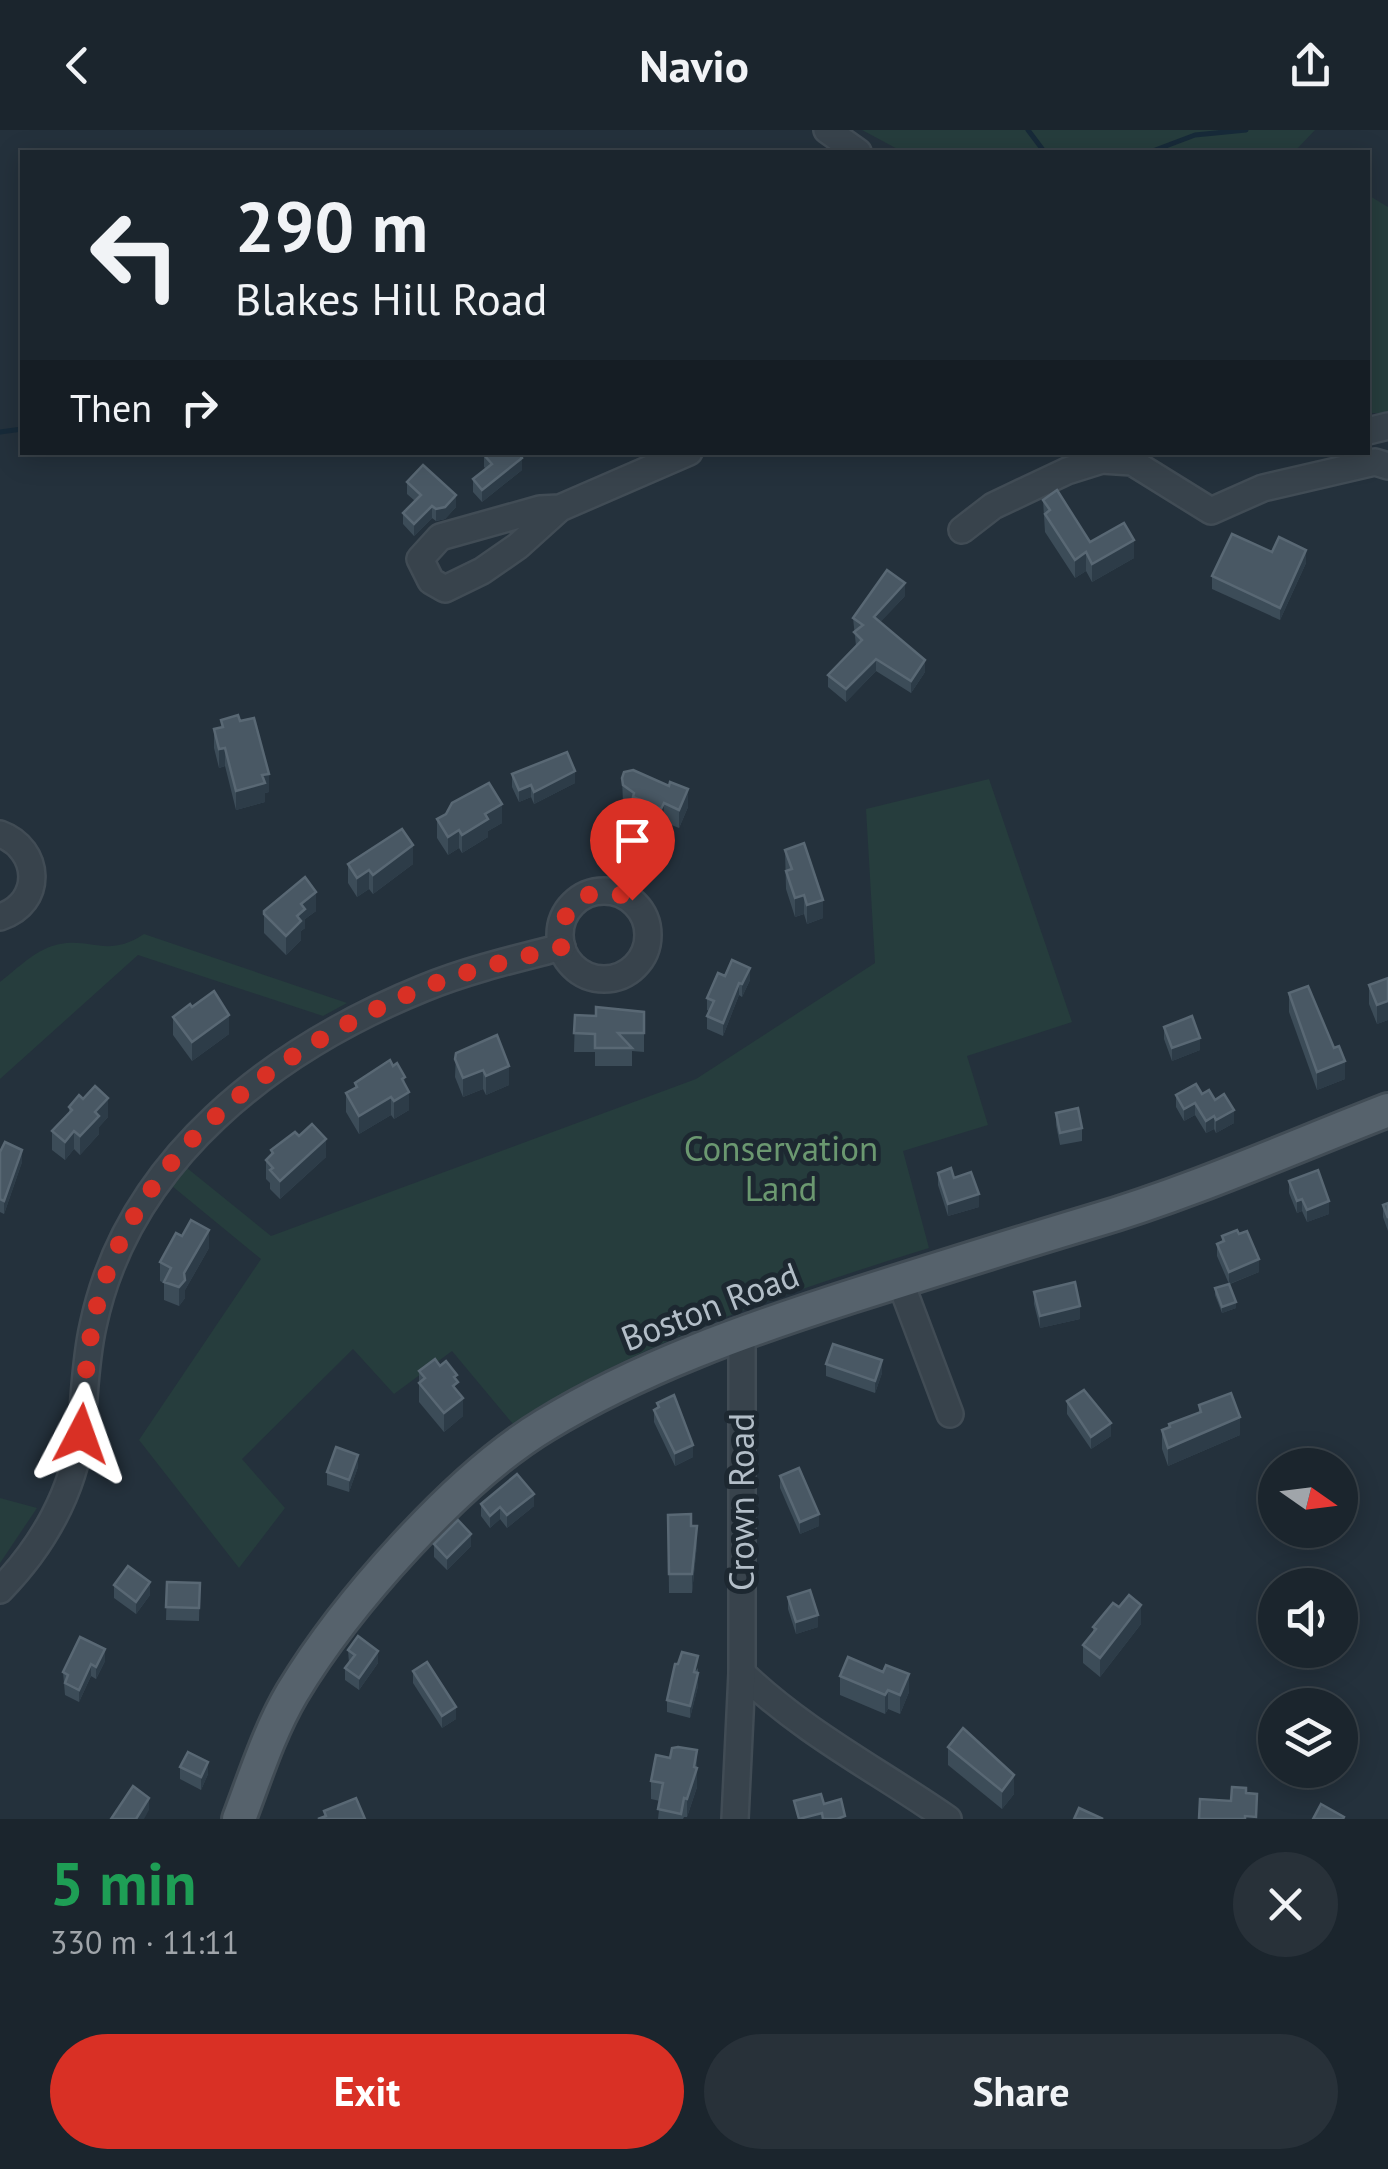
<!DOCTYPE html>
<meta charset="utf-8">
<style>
:root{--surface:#1b252d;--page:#283139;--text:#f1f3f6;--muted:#a0a5aa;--line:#394249;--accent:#d93025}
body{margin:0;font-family:"PT Sans",sans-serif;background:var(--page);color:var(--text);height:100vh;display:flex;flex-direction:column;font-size:38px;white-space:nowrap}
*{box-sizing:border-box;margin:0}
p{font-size:32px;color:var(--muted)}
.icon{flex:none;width:55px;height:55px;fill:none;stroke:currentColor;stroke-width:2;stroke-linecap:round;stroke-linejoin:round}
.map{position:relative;height:1689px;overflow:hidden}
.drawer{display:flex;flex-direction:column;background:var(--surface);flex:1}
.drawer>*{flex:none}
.top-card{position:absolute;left:20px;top:20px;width:1350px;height:305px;border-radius:0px;box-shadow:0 5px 25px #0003,0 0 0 2px var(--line);background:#1b252d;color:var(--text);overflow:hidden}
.needle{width:65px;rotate:104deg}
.buttons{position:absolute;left:1258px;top:1318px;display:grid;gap:20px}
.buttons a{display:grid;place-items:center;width:100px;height:100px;border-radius:50%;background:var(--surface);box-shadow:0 5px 25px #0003,0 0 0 2px var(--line);font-size:50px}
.pin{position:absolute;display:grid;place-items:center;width:85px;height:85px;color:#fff;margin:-102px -42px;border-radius:50% 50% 50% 0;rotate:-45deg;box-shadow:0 0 10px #0007}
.pin .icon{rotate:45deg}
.me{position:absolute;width:110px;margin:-55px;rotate:4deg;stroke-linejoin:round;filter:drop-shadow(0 0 8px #0008)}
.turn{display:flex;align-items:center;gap:35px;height:210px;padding:0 50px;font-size:45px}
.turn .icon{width:130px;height:130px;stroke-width:2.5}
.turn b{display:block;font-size:70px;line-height:85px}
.then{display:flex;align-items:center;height:95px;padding:0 50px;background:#0003;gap:20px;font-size:38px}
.round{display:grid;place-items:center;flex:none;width:105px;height:105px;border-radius:52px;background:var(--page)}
.overview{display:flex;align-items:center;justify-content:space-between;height:170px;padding:0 50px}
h1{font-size:60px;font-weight:800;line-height:75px;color:#1e9e55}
.button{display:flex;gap:20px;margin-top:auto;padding:20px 50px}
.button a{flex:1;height:115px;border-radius:60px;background:var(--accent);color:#fff;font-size:40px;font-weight:800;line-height:115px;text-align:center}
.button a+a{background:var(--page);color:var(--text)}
header{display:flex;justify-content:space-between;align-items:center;height:130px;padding:0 50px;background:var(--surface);font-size:45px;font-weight:800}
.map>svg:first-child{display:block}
.green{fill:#263d3d}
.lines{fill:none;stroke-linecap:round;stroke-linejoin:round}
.stream{stroke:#172a39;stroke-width:5}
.minor-casing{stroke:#414c55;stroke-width:30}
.major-casing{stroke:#414c55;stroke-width:38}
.minor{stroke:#38434c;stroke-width:25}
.major{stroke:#56626c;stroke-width:32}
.wall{fill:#3c4c58}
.shaded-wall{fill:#2d3c48}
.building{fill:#495864;stroke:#596874;stroke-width:2.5}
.route{stroke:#d93025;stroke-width:18;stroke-dasharray:0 32.4}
.labels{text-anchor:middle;stroke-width:10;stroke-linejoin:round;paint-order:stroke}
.park-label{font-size:35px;fill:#6b9870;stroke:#1d2831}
.street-label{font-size:35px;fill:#b3bec8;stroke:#1d2831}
</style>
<header><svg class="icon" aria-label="back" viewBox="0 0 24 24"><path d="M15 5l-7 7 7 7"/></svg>Navio<svg class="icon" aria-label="share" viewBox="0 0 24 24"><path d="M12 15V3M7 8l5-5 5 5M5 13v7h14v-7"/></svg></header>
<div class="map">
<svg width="1388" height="1689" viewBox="0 0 1388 1689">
<rect width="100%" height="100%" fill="#24313c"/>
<!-- green -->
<g class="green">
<path d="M862 0H1315L1296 20 1299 22H903Z"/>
<path d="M1368 65 1388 77V283H1368Z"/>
<path d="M989 649 1072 892 967 926 988 995 903 1021 929 1118C785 1163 639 1211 513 1294L452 1221 394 1264 353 1219 242 1329 285 1378 239 1438 139 1310 261 1129 172 1056 187 1038 271 1106 696 949 875 833 866 679Z"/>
<path d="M144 804 347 873 323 886 138 825 0 949V852C18 838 37 818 60 814 92 808 108 828 144 804Z"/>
<path d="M0 1368 37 1378 0 1433Z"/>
</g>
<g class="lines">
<!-- stream -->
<g class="stream">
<path d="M1028 0 1043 20 1049 22"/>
<path d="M1150 22 1195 5 1246 0"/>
<path d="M0 302 22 299"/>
</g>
<defs>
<g id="minor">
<path d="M827 0 858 22"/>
<path d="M1368 301 1388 296"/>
<path d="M560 378 540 379 440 407 420 429 431 451 445 459 482 441 518 416 560 378 689 322"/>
<path d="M962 400 993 376 1067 341 1102 330 1132 332 1211 381 1263 358 1375 332 1388 336"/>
<path d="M0 704C41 719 44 773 0 787"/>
<circle cx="604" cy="805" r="44"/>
<path d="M900 1151 950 1284"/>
<path d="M0 1460C42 1417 74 1362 81 1301 85 1266 85 1231 93 1196 128 1029 274 919 424 858 468 840 515 829 562 817"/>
<path d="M742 1543C803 1602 879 1641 948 1689"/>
<path d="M735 1689 742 1543V1202"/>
</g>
<path id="major" d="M239 1689C255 1647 269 1602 292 1563 345 1475 457 1348 545 1295 640 1237 746 1200 852 1166 931 1141 1010 1116 1090 1092 1192 1062 1290 1018 1388 980"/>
</defs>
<!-- minor casing -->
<use href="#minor" class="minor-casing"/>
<!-- major casing -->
<use href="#major" class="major-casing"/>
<!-- minor -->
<use href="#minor" class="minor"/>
<!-- major -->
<use href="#major" class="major"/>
</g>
<!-- wall -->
<g class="wall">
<path d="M484 325 522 340 482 372 473 362V349L486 339 484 337Z"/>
<path d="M407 352 456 377 445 389 436 391 432 388 414 406 403 394V383L415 371 407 364Z"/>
<path d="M1043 370 1090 412 1134 428 1092 452 1086 441 1075 448 1045 402Z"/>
<path d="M1272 422 1306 433 1280 490 1212 459V446Z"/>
<path d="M905 466 880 492 925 542 911 563 876 541 846 572 828 557V545L856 516 853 488Z"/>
<path d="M221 590 269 662 265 663V672L236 680 225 636 219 638 214 618V599L221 598Z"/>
<path d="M512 644 575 653 534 674 531 667 519 672 512 657Z"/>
<path d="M622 648 688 677 679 698 664 692 661 698 633 686V681L623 673Z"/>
<path d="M437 689 502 693 488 701V707L462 723 459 718 448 725 437 708Z"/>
<path d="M785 720 823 788 807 794 804 784 795 787 786 759Z"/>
<path d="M348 734H413L373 764 369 759 357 767 348 753Z"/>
<path d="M264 781H316L305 789V798L301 801V810L286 825 264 803Z"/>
<path d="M725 846 750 850 742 867 739 865 723 906 707 899V886L709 881 707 880V868Z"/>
<path d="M1388 848V890L1377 894 1369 874V855Z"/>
<path d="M1289 863 1345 949 1317 960 1289 882Z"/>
<path d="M644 882V922L632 921V936H595V922H574L575 885 596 886Z"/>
<path d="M173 887 229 904 192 931 173 905Z"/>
<path d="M1164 897 1200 920 1172 931 1164 909Z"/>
<path d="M456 923 509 955 486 965 483 959 463 967 455 947Z"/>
<path d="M355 953 405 956 409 980 394 989 391 985 359 1004 346 982V963L355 958Z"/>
<path d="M1202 964 1215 970 1234 993 1216 1003 1214 999 1206 1003 1195 985 1184 991 1176 977V965Z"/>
<path d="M69 977 108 987 99 997V1004L80 1025 74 1019 65 1030 52 1020V1001L69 983Z"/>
<path d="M1056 983 1082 998V1011L1060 1015 1056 995Z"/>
<path d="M271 1020 326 1027 280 1069 270 1059V1053L266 1049V1030L271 1025Z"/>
<path d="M0 1022 22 1032 4 1084 0 1082Z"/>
<path d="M938 1043 954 1048 979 1077 948 1086 938 1055Z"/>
<path d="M1289 1051 1329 1084 1307 1092 1302 1081 1297 1083 1289 1063Z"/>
<path d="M1388 1073V1101L1383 1087V1075Z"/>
<path d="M1222 1106 1259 1142 1230 1154 1236 1178 1222 1183 1215 1165V1158L1229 1154 1217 1126V1114L1222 1111Z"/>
<path d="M209 1118 185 1160V1168L179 1176 164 1170V1153L160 1151V1132Z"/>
<path d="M1034 1162 1080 1189 1040 1198 1034 1174Z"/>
<path d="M826 1234 882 1243 875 1263 826 1246Z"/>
<path d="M440 1236 458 1262 463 1286 444 1302 419 1272V1241Z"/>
<path d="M1067 1271 1111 1306 1091 1319 1067 1284Z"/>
<path d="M657 1273 693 1327 675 1336 654 1292V1280L657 1278Z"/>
<path d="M1199 1275 1240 1305 1168 1336 1162 1319V1300L1169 1298V1294L1199 1283Z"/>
<path d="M358 1337 349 1362 327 1355V1342Z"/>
<path d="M780 1346 819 1396 800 1404 780 1358Z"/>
<path d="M481 1374 534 1376 507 1398 500 1389 490 1398 481 1386Z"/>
<path d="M668 1385 691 1396 697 1414 692 1463H669Z"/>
<path d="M434 1414 471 1416 447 1440 434 1427Z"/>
<path d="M167 1452 200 1453 199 1491 166 1490Z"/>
<path d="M114 1455 150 1465 136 1484 114 1468Z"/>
<path d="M788 1467 818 1497 796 1504 788 1479Z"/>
<path d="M1141 1494 1100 1547 1083 1533V1515L1093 1503V1497Z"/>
<path d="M348 1520 378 1533 359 1560 345 1550V1538L349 1533Z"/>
<path d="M105 1531 96 1549 91 1546 79 1572 65 1565 63 1542Z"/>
<path d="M698 1538V1556L690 1588 667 1582V1570Z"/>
<path d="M413 1541 456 1589 442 1598 413 1553Z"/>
<path d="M840 1546 909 1562 900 1584 888 1579 885 1584 840 1565Z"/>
<path d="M948 1617 1014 1664 1002 1679 948 1635Z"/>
<path d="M697 1620V1657L687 1687H684L683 1689H658L660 1671 651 1669V1651L670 1628Z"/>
<path d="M180 1637 208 1644 201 1660 180 1649Z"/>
</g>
<!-- shaded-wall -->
<g class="shaded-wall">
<path d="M522 328V340L482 372V360Z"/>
<path d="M456 365V377L445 389 436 391V379Z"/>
<path d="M432 376V388L414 406V394Z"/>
<path d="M1134 410V428L1092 452V434Z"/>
<path d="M1306 420V433L1280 490V478Z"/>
<path d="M1086 422V441L1075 448V430Z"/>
<path d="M905 453V466L874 499V487Z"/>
<path d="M876 529V541L846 572V559Z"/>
<path d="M925 530V542L911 563V551Z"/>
<path d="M225 618V636L219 638V619Z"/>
<path d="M575 641V653L534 674V662Z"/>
<path d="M269 644V662L265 663V672L236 680V661L262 645Z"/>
<path d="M531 655V667L519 672V660Z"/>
<path d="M688 659V677L679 698V680Z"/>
<path d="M664 673V692L661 698V679Z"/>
<path d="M502 674V693L488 701V707L462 723V705L485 684Z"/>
<path d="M459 700V718L448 725V707Z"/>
<path d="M413 715V734L373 764V745Z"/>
<path d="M369 740V759L357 767V748Z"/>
<path d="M316 762V781L305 789V798L301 801V810L286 825V806L301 774Z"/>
<path d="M804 765V784L795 787V768Z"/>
<path d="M823 770V788L807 794V775Z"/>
<path d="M750 838V850L742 867V854Z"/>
<path d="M739 853V865L723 906V893Z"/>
<path d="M1388 871V890L1377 894V875Z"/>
<path d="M229 885V904L192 931V912Z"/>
<path d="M1200 908V920L1172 931V918Z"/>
<path d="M1345 931V949L1317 960V942Z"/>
<path d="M509 936V955L486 965V946Z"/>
<path d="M483 940V959L463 967V948Z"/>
<path d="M405 947V964L409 962V980L394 989V971L402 949Z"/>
<path d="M391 967V985L359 1004V986Z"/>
<path d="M108 968V987L99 997V1004L80 1025V1006L95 982Z"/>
<path d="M1195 973V985L1184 991V979Z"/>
<path d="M1234 980V993L1216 1003V990Z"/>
<path d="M1214 986V999L1206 1003V991Z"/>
<path d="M74 1001V1019L65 1030V1012Z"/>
<path d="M326 1009V1027L280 1069V1051Z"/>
<path d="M22 1020V1032L4 1084V1071Z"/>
<path d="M979 1064V1077L948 1086V1074Z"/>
<path d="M1302 1069V1081L1297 1083V1071Z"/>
<path d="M1329 1071V1084L1307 1092V1080Z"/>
<path d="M209 1100V1118L185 1160V1168L179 1176V1157L184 1143Z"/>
<path d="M1259 1129V1142L1229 1154V1142Z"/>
<path d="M1236 1172V1178L1222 1183V1177Z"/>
<path d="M1080 1176V1189L1040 1198V1186Z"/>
<path d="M882 1230V1243L875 1263V1251Z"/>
<path d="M463 1268V1286L444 1302V1283Z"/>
<path d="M1240 1287V1305L1168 1336V1318Z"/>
<path d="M1111 1293V1306L1091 1319V1307Z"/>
<path d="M693 1315V1327L675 1336V1323Z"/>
<path d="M358 1325V1337L349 1362V1350Z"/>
<path d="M534 1364V1376L507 1398V1385Z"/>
<path d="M500 1377V1389L490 1398V1386Z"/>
<path d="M819 1384V1396L800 1404V1392Z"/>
<path d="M697 1396V1414L692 1463V1444Z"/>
<path d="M471 1404V1416L447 1440V1428Z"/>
<path d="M150 1452V1465L136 1484V1472Z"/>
<path d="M1141 1475V1494L1100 1547V1528Z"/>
<path d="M818 1485V1497L796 1504V1492Z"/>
<path d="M105 1519V1531L96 1549V1537Z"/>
<path d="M378 1521V1533L359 1560V1548Z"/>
<path d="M91 1534V1546L79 1572V1560Z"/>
<path d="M698 1543V1556L690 1588V1576Z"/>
<path d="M909 1544V1562L900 1584V1565Z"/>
<path d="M888 1560V1579L885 1584V1565Z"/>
<path d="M456 1577V1589L442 1598V1586Z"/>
<path d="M697 1620V1657L687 1687V1669Z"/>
<path d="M208 1632V1644L201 1660V1647Z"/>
<path d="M1014 1645V1664L1002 1679V1661Z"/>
<path d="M149 1668V1680L144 1689H136Z"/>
<path d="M822 1683V1689H800Z"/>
</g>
<!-- building -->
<g class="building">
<path d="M487 322H518L522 328 482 360 473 349 492 334 484 325Z"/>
<path d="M423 335 456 365 445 377 436 379 432 376 414 394 403 383 421 365 407 352Z"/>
<path d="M1057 360 1090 412 1124 393 1134 410 1092 434 1086 422 1075 430 1045 384 1050 380 1043 370Z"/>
<path d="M1232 404 1272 422 1279 407 1306 420 1280 478 1212 446Z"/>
<path d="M887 440 905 453 874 487 925 530 911 551 876 529 846 559 828 545 862 510 854 502 863 495 853 488Z"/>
<path d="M238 585 240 591 254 588 269 644 262 645 265 653 236 661 225 618 219 619 214 599 223 597 221 590Z"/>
<path d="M567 622 575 641 534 662 531 655 519 660 512 644Z"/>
<path d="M633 640 669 656 670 652 688 659 679 680 664 673 661 679 633 667 634 663 623 655 622 648 624 642Z"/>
<path d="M489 653 502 674 485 684 488 689 462 705 459 700 448 707 437 689 446 684 452 673Z"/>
<path d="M402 699 413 715 373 745 369 740 357 748 348 734Z"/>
<path d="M804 713 823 770 807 775 804 765 795 768 786 741 792 739 785 720Z"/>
<path d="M305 747 316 762 301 774 305 779 297 786 301 791 286 806 264 784V781Z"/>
<path d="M732 830 750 838 742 854 739 853 723 893 707 886 714 871 707 868 718 843 725 846Z"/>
<path d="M1388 848V871L1377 875 1369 855Z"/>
<path d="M1308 856 1334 918 1339 916 1345 931 1317 942 1289 863Z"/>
<path d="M214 861 229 885 192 912 173 887 190 874 192 877Z"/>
<path d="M596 877 644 882V903H618L632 918H595V904L574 903 575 885 596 886Z"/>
<path d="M1192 886 1200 908 1172 918 1164 897Z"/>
<path d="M497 905 509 936 486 946 483 940 463 948 455 929 456 923Z"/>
<path d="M390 930 393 936 397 933 405 947 402 949 409 962 394 971 391 967 359 986 346 963 357 957 355 953Z"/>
<path d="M1196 954 1202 964 1209 960 1215 970 1224 964 1234 980 1216 990 1214 986 1206 991 1195 973 1184 979 1176 965Z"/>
<path d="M95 956 108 968 95 982 99 986 80 1006 74 1001 65 1012 52 1001 72 980 69 977 79 965 83 969Z"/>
<path d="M1078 978 1082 998 1060 1003 1056 983Z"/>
<path d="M312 994 326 1009 280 1051 270 1040 273 1038 266 1030 273 1023 271 1020 295 1002 299 1006Z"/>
<path d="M5 1012 22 1020 4 1071 0 1069V1022Z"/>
<path d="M951 1038 954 1048 971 1042 979 1064 948 1074 938 1043Z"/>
<path d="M1318 1040 1329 1071 1307 1080 1302 1069 1297 1071 1289 1051Z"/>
<path d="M1388 1073V1088L1383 1075Z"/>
<path d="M191 1090 209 1100 184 1143 185 1150 179 1157 164 1152 171 1138 160 1132 176 1103 182 1106Z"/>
<path d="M1237 1100 1239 1104 1247 1101 1259 1129 1229 1142 1217 1114 1224 1111 1222 1106Z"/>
<path d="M1075 1152 1080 1176 1040 1186 1034 1162Z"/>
<path d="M1229 1154 1236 1172 1222 1177 1215 1158Z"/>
<path d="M833 1214 882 1230 875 1251 826 1234Z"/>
<path d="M435 1229 440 1236 446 1231 457 1245 454 1247 458 1252 453 1256 463 1268 444 1283 419 1253 425 1248 419 1241Z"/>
<path d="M1084 1260 1111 1293 1091 1307 1067 1271Z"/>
<path d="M1231 1263 1240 1287 1168 1318 1162 1300 1170 1297 1169 1294 1201 1282 1199 1275Z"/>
<path d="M674 1265 693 1315 675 1323 654 1280 659 1277 657 1273Z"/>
<path d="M336 1317 358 1325 349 1350 327 1342Z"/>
<path d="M799 1338 819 1384 800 1392 780 1346Z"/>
<path d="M517 1344 534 1364 507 1385 500 1377 490 1386 481 1374Z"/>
<path d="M691 1384V1396H697L692 1444H669L668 1385Z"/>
<path d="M458 1390 471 1404 447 1428 434 1414Z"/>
<path d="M128 1436 150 1452 136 1472 114 1455Z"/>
<path d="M167 1452 200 1453 199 1478 166 1477Z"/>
<path d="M810 1460 818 1485 796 1492 788 1467Z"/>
<path d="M1129 1465 1141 1475 1100 1528 1083 1515 1096 1499 1093 1497 1113 1473 1119 1477Z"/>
<path d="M358 1506 378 1521 359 1548 345 1538 355 1525 348 1520Z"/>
<path d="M80 1507 105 1519 96 1537 91 1534 79 1560 65 1553 68 1545 63 1542Z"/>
<path d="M682 1522 698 1526 694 1542 698 1543 690 1576 667 1570 675 1534H678Z"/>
<path d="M848 1527 883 1542 886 1535 909 1544 900 1565 888 1560 885 1565 840 1546Z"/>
<path d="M427 1532 456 1577 442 1586 413 1541Z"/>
<path d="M963 1598 1014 1645 1002 1661 948 1617Z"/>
<path d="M678 1617 697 1620 694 1637 697 1638 687 1669 684 1668 681 1684 658 1679 663 1653 651 1651 656 1625 670 1628 672 1618Z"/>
<path d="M188 1622 208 1632 201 1647 180 1637Z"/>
<path d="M133 1656 149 1668 136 1689H111Z"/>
<path d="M1232 1657 1246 1658V1663L1257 1664 1256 1687 1245 1686V1689H1199L1200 1669 1231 1671Z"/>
<path d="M821 1664 824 1674 841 1669 845 1686 837 1689H823L822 1683 799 1689 794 1671Z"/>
<path d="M356 1668 365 1689H318L326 1686 324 1681Z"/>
<path d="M1321 1674 1344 1687 1343 1689H1313Z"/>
<path d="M1079 1678 1103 1689H1074Z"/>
</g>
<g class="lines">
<!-- route -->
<path class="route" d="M81 1304C84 1259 87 1212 99 1168 142 1016 284 916 423 858 468 840 515 829 562 817 555 774 595 748 632 770"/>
</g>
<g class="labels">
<!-- park labels -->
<g class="park-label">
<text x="781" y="1031">Conservation<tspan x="781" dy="40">Land</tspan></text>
</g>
<!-- street labels -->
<g class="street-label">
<text transform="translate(710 1177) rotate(-21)" y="12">Boston Road</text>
<text transform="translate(742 1372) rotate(-90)" y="12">Crown Road</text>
</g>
</g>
</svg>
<div class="buttons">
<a><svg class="needle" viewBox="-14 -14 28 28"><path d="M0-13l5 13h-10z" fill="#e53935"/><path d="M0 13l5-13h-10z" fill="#a0a5aa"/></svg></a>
<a><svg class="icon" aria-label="sound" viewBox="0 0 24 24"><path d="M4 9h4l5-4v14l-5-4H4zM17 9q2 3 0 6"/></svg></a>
<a><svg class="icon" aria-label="layers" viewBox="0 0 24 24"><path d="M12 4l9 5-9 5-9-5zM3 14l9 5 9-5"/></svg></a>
</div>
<div class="pin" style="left:632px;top:770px;background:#d93025"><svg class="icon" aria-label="arrive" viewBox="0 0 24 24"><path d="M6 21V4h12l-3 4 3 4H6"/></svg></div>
<svg class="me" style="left:81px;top:1304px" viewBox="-20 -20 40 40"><path d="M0-17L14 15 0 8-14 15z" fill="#d93025" stroke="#fff" stroke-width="4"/></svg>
<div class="top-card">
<div class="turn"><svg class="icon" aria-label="left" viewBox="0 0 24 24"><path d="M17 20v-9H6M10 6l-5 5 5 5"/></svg><div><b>290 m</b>Blakes Hill Road</div></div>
<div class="then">Then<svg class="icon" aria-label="right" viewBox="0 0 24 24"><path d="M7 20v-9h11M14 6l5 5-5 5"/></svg></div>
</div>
</div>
<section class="drawer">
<div class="overview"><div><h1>5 min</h1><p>330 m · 11:11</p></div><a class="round"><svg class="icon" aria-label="close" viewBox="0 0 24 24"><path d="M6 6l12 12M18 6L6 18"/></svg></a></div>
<div class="button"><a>Exit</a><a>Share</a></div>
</section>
